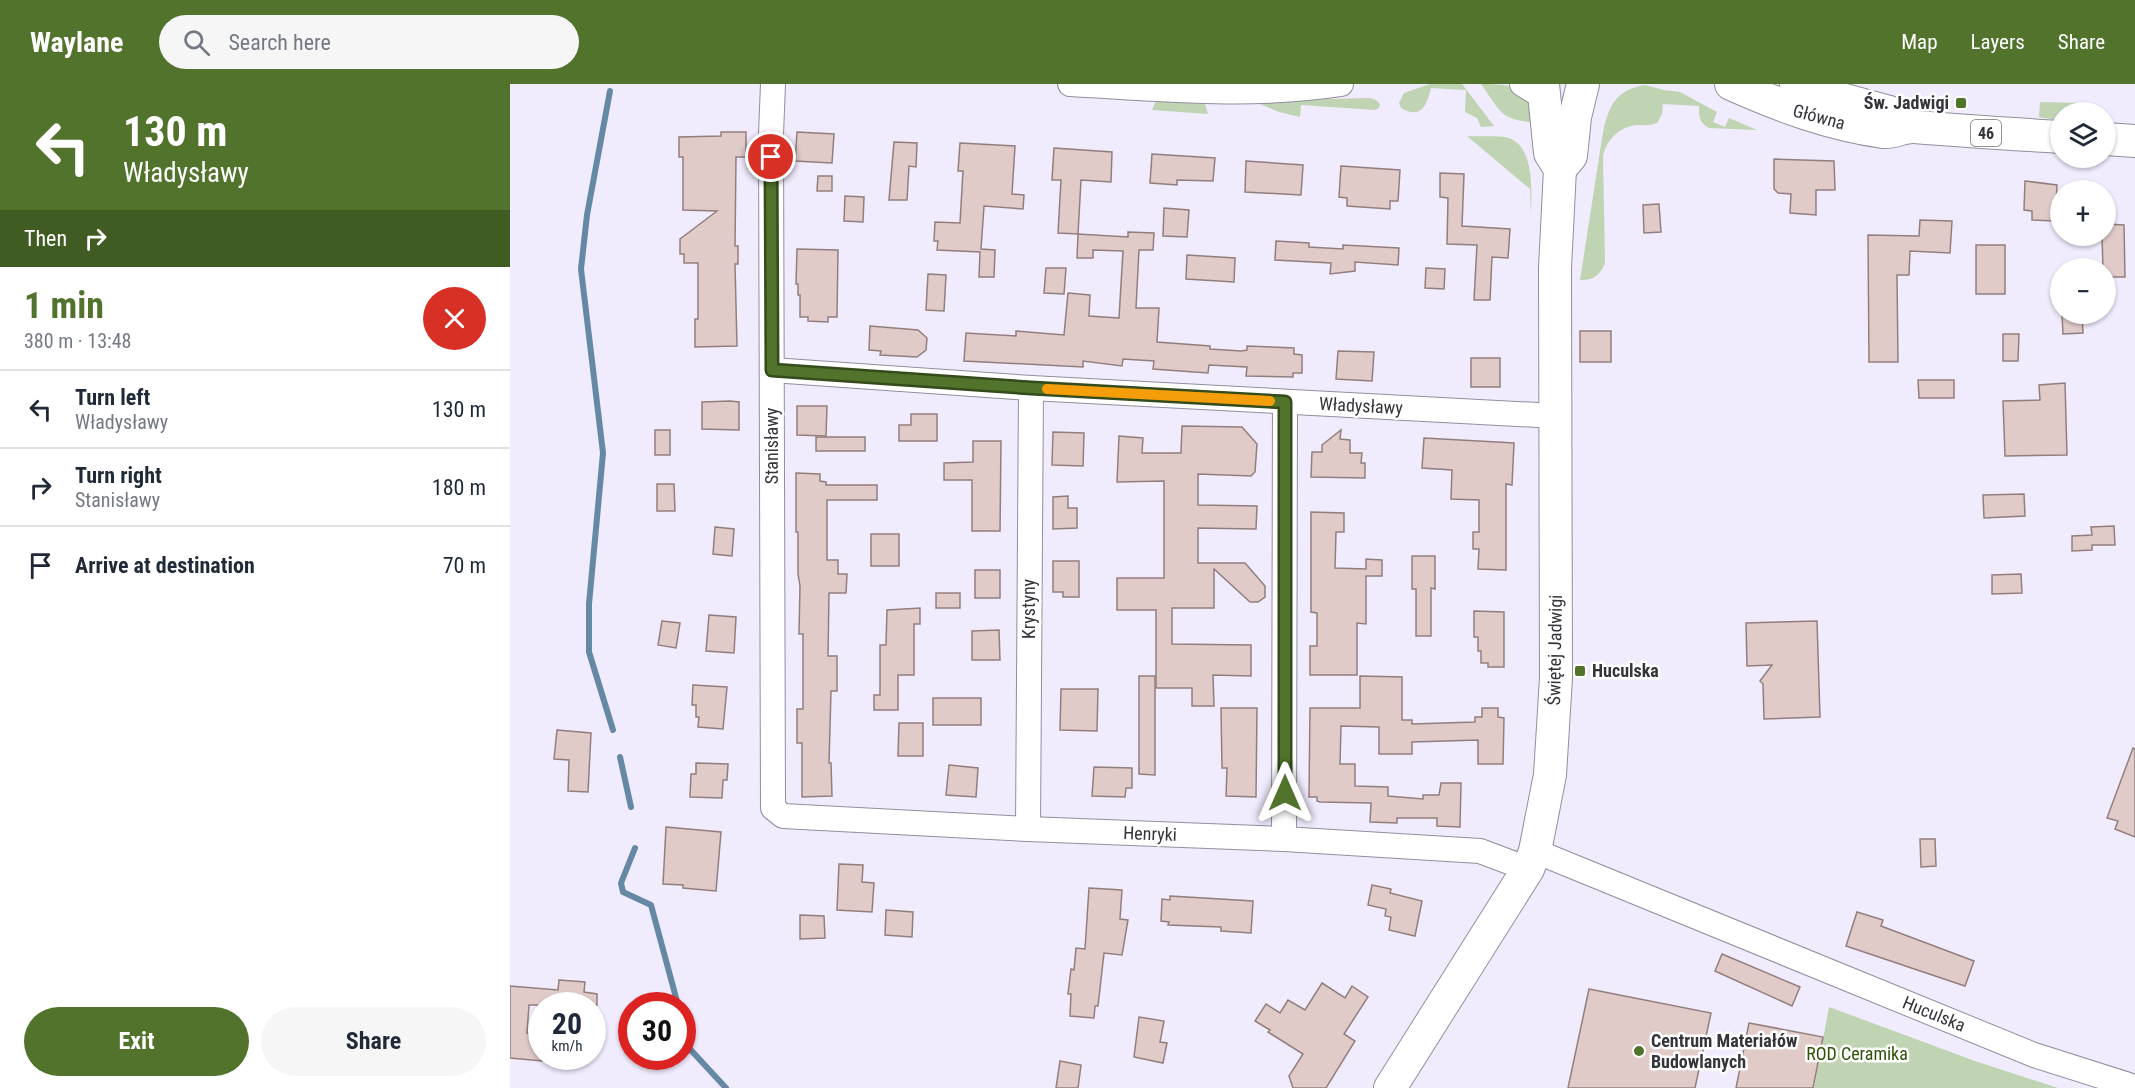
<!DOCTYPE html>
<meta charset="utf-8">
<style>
:root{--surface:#fff;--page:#f6f6f7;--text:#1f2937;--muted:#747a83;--line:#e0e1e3;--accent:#51732b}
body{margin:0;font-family:"Roboto Condensed",sans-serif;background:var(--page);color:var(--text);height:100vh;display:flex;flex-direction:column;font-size:22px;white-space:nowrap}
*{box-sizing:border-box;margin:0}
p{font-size:20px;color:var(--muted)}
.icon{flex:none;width:33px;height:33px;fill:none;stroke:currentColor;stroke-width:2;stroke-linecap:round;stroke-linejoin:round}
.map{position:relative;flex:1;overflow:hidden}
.details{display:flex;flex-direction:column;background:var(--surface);width:510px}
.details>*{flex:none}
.guide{background:#51732b;color:#fff;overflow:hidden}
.tools{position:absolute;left:1540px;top:18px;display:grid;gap:12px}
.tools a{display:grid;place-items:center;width:66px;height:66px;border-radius:50%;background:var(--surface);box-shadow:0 2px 4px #0004;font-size:30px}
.speed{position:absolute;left:18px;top:908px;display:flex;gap:12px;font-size:30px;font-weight:700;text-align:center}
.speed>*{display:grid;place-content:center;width:78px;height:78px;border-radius:50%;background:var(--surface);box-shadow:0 2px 4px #0004;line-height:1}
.speed small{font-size:15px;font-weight:400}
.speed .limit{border:9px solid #d22;background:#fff;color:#111}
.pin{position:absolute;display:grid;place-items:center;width:51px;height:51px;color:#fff;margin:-26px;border:3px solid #fff;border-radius:50%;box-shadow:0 2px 6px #0007}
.me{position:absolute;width:66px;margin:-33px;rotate:0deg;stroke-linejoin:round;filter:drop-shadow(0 0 4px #0008)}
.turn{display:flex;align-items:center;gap:21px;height:126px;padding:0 24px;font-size:27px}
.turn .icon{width:78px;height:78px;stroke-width:2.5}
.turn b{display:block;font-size:42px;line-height:51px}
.then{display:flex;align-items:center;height:57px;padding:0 24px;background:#0003;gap:12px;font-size:22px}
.round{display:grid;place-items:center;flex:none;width:63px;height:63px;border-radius:32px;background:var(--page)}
.overview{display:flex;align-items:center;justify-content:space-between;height:102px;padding:0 24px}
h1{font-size:36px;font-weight:700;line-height:45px;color:var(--accent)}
.primary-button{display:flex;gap:12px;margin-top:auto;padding:12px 24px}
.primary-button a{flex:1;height:69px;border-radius:36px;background:var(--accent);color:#fff;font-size:24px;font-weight:700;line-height:69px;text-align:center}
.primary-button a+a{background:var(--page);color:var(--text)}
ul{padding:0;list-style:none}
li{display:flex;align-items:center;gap:18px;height:78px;padding:0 24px;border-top:2px solid var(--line)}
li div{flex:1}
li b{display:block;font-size:22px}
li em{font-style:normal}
header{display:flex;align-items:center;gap:36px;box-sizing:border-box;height:84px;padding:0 30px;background:var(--accent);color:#fff}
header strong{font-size:28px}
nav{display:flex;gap:33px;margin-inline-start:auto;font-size:21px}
.search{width:420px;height:54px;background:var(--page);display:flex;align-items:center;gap:15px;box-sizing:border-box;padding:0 21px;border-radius:33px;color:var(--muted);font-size:22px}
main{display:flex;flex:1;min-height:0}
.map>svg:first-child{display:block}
.green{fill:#c0d4b3}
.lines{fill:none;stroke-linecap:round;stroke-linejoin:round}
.stream{stroke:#6588a5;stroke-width:6}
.building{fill:#e0cbc9;stroke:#927f7d;stroke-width:1.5}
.minor-casing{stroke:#928e9e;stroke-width:26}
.major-casing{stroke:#928e9e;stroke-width:34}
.minor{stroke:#fff;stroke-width:24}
.major{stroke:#fff;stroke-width:32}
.route-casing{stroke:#354b1c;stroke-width:15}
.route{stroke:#51732b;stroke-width:10}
.slow{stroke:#f59e0b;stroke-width:10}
.poi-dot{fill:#51732b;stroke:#fff;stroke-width:2}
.labels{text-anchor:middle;stroke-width:5;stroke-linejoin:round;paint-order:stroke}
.shield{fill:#fff;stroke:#727175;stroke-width:1.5}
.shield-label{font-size:16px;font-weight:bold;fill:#35343a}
.poi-label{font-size:18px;font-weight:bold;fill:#35343a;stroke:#fff;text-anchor:start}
.street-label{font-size:18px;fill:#35343a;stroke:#fff}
.park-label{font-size:18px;fill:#2e5308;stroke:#fff}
</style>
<header>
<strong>Waylane</strong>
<div class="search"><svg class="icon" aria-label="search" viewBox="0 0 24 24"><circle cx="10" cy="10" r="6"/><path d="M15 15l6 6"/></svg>Search here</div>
<nav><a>Map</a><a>Layers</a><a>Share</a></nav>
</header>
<main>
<section class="details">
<div class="guide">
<div class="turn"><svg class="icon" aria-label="left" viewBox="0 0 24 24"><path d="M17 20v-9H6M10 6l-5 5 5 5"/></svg><div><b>130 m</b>Władysławy</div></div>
<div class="then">Then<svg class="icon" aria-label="right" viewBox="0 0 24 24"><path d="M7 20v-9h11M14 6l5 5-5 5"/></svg></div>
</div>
<div class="overview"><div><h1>1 min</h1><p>380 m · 13:48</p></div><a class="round" style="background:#d93025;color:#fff"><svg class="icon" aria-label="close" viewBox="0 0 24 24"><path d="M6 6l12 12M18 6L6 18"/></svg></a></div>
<ul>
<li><svg class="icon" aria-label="left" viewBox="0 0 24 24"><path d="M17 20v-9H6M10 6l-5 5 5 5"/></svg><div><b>Turn left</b><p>Władysławy</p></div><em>130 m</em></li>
<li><svg class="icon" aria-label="right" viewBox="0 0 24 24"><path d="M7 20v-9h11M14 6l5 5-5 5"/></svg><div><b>Turn right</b><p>Stanisławy</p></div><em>180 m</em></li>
<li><svg class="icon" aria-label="arrive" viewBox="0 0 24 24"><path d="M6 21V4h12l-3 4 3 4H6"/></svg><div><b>Arrive at destination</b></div><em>70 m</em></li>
</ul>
<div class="primary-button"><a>Exit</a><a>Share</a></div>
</section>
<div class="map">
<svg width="1625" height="1004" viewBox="0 0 1625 1004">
<rect width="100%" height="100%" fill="#f0ebfd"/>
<!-- green -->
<g class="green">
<path d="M920 0H952L984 42 971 43 967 34 955 28 956 6 921 4C917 20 912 36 891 24L889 19 894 9Z"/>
<path d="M971 0C1010 0 1013 4 1030 39 990 36 993 31 971 0Z"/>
<path d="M1135 1 1154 6 1170 8 1207 28 1203 38 1215 43 1219 34 1247 46 1199 44C1189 39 1189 32 1189 22L1153 20 1152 30 1147 39C1140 42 1135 41 1127 41 1109 43 1097 55 1093 72L1095 179C1091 191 1082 197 1070 196L1093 48C1099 22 1105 6 1135 1Z"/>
<path d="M860 14 866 16 870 20 869 24 865 26 791 21 790 33 769 28 750 20 816 15Z"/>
<path d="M646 17 695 20 698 30 642 26Z"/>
<path d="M1530 18 1576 19 1575 28H1551V37L1529 33Z"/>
<path d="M957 52C968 53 989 51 999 54 1026 64 1021 111 1021 134L1020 105Z"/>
<path d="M1319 923 1465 977 1548 1004H1304Z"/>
</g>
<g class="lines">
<!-- stream -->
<g class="stream">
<path d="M100 7 77 131 71 185 93 369 79 520V568L103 646"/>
<path d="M110 673 121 723"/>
<path d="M125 764 111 799 113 808 141 821 168 921"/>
<path d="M172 939 179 964 216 1004"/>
</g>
</g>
<!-- building -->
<g class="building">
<path d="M211 48H236V73H226L225 162H228V180H225L227 262 185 263V235H188V179H174V170H170V155L207 127 173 126V73H169V53L211 52Z"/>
<path d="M287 48 324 50 322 79 285 77Z"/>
<path d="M384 58 407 59 406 83 399 82 397 116H379Z"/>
<path d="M450 59 505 62 502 110 514 111 513 125 474 122 471 165 485 166 484 193H469L470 168 427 166 428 157H424L425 138 450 139 453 87H448Z"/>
<path d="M544 64 602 68 601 98 571 96 568 150 548 149 551 96H542Z"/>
<path d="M642 70 705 74 703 97 667 96V101L640 99Z"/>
<path d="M1264 75 1324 77 1325 106H1306V131L1280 129 1281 110 1268 109 1264 105Z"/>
<path d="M736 77 793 81 791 111 735 108Z"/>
<path d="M831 82 890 86 888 117H880V125L837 122V114L829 113Z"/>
<path d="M930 89 954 90 952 142 1000 145 998 174 982 173 980 216H964L967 161 937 160 938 114 930 113Z"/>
<path d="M308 92H322V107H307Z"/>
<path d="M1515 97 1547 101 1545 137 1522 136V127L1514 126Z"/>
<path d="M335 112 354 113 353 138 334 137Z"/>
<path d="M1149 120 1151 148 1134 149 1133 121Z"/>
<path d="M654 124 679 126 677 153 653 152Z"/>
<path d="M1410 136 1442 137 1440 169 1400 167 1399 191H1387L1388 278H1359L1358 151 1409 152Z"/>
<path d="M1596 140 1614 141 1615 193H1596V184H1593L1592 152H1596Z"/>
<path d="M618 148 644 149 643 166H629L626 224H649L647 258 700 262V265L731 267 737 266V262L784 264V270L792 271V289H783V293L736 292 737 283 699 281 698 289 643 285 644 277 613 275 612 282 573 277V283L454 277 456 249 506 252V247L554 251 558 209 580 211 579 232 609 234 613 167 583 166V174H567L568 150 618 153Z"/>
<path d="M766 157 799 159V163L833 165V161L889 164 888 181 845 178V187L820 190 821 179 765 176Z"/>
<rect x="1466" y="161" width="29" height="49"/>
<path d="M287 165 328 166 327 233H318V238L298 237V233H290V211H288V200H286Z"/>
<path d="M677 171 725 174 724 198 676 195Z"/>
<path d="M536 184H556L554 210 534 209Z"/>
<path d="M916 184 935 185 934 205 915 204Z"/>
<path d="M418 190 436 191 434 227 416 226Z"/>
<path d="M1552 230H1572L1573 249 1553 250Z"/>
<path d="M360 242 408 246 417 254 416 266 407 273 370 271 371 267 359 266Z"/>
<rect x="1070" y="247" width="31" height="31"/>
<path d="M1493 250H1509L1508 277H1493Z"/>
<path d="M828 267 864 268 862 297 826 295Z"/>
<rect x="961" y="274" width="29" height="29"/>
<path d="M1408 296H1444V314H1409Z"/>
<path d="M1555 299 1557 371 1495 372 1493 317 1530 316 1529 301Z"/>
<path d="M220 317 229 318V346L192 345V318Z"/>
<path d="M287 322H317L316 352 287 351Z"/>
<path d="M401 330H427V357H389V341H401Z"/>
<path d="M672 342 732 343 747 360 745 388 741 392 688 390V421L747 422 746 445 688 444V479H735L755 502V513L748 518H740L704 485V524H662V560L741 561V592L703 591 704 622H682V604H646V526H607V494H654V397L607 398 609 352 633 354 632 369H671Z"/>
<rect x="145" y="346" width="15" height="25"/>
<path d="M831 346 830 355 840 356V369H852L851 379H855V394L801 393 802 368H812V361Z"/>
<path d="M543 348 574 349 573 382 542 381Z"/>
<rect x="306" y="353" width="49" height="14"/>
<path d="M914 354 1004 359 1002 401 996 400V486L968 485 969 465H963V448H969V416L941 415 942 386 912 384Z"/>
<path d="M463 357H491L490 447H462V396H434V379L463 378Z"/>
<path d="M286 389 310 390V397L316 398V401H367V416H317V476H328V490H337L336 509H319L318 572H327V607H321L319 679H321L322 712 292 713V659H287V625H293V550H289L290 502 288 490V448H286Z"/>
<path d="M147 400H164L165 427H147Z"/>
<path d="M1514 410 1515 432 1474 434 1473 411Z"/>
<path d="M558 412V424H567V444L543 445V413Z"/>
<path d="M801 428 834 429V448H826L825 484 856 485V475L872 476V492H856V540L847 539V591H800V562H807V529L801 528Z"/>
<path d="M1604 442 1605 461H1582V466L1562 467V452L1582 451 1581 443Z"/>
<path d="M205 443 224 445 222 472 203 470Z"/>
<rect x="361" y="450" width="28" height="32"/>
<path d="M902 472H925V505L921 504V552H906V505H902Z"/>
<path d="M543 477H569V513H553V508H543Z"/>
<rect x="465" y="486" width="25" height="28"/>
<path d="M1511 490 1512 509 1482 510V491Z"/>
<rect x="426" y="509" width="24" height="15"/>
<path d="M410 524V540H404V591H388V626H364V611H370V561H376L377 526Z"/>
<path d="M964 527 994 528V583H978V579H971V567H968V553H964Z"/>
<path d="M199 531 226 533 224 569 196 567Z"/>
<path d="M152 537 170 539 166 564 148 561Z"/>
<path d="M1307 537 1310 633 1254 635 1253 600 1250 597 1262 581 1237 582 1236 539Z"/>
<path d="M489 546 490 576H462V547Z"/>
<path d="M629 592H645V691L629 690Z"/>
<path d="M850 592 892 593V636H902V640L965 638V633H972V624H988V633L994 634 993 680H968V656L902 658V670H869V643L831 642 830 680H845V702L878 703V712L913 715V711H929L931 699H951L950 743 927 742V734H887V739L860 738 861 719 810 718 807 717V713H799L800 624H850Z"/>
<path d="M183 601 217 603 213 645 188 643 189 633H186V621H182Z"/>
<path d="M551 605H588L587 647 550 646Z"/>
<rect x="423" y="614" width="48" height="27"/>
<path d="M711 624H747L746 713 716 712 717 684H712Z"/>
<path d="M389 639H413V672H388Z"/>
<path d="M47 646 81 649 78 708 58 707 59 676 44 675Z"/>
<path d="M1623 664 1625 665V753L1605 745 1608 737 1597 734Z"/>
<path d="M186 679 218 680 217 696H213L212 714 180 713 181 690H186Z"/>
<path d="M439 681 468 684 466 713 436 711Z"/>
<path d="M584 683 622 684V704H616L615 713 582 712Z"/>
<path d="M156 743 211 748 206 807 173 804V801L153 800Z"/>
<path d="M1410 755H1425L1426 782 1411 783Z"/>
<path d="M329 780 353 781 352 798 364 799 362 828 327 826Z"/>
<path d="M862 801 881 805 880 809 912 817 905 852 879 846 881 833 875 832 876 825 858 821Z"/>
<path d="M579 804 612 806 610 835 618 836 612 871 594 869 588 922H585L584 934 560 932 561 910H558L561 885 564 886 566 864 575 865Z"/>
<path d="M660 812 743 817 741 849 711 847V843L658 841 659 838 651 837 652 815 660 816Z"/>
<path d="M376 826 403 828 402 853 375 851Z"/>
<path d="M1347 828 1373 836 1371 842 1464 877 1455 902 1336 862Z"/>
<path d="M290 831 314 832 315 854 290 855Z"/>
<path d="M1212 870 1290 903 1282 922 1205 887Z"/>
<path d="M49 896 75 898 74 908 87 910V921H19L17 949 32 951V977L0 974V902L48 906Z"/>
<path d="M812 899 835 914 842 902 858 913 834 950 845 957 816 1004H783L779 992 793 970 758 948 760 946 745 937 756 920 770 929 778 916 795 926Z"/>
<path d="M1079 905 1201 929 1185 1004H1058Z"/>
<path d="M629 933 654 937 650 958 657 959 653 979 624 973Z"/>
<path d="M1239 939 1313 953 1303 1004H1226Z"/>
<path d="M550 977 571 981 568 1004H546Z"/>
</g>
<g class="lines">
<defs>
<g id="minor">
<path d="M263 0 261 50 263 724 273 732 518 745 774 755 970 767 1018 785"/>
<path d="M560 0C650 5 742 14 831 0"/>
<path d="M1012 0 1035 14"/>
<path d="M262 286 521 304 1046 332"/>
<path d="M518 745 521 304"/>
<path d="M774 755 775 318"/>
<path d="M1025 767 1524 971 1625 1003"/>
</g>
<g id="major">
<path d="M1221 0C1270 22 1319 40 1373 48 1384 49 1394 42 1405 43 1453 47 1502 50 1551 53"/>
<path d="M1286 0 1324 13 1379 28 1387 33"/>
<path d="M1596 55 1625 57"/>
<path d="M1050 85 1061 72 1065 33 1073 0"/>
<path d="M880 1004 1018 785 1025 767 1040 691 1046 594 1045 184 1050 85 1040 69 1033 0"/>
</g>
</defs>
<!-- minor casing -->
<use href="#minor" class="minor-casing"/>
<!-- major casing -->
<use href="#major" class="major-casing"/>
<!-- minor -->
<use href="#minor" class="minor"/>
<!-- major -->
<use href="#major" class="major"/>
</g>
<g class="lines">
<defs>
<path id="route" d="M261 73 262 286 521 304 775 318V709"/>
</defs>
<!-- route casing -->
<use href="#route" class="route-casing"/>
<!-- route -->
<use href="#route" class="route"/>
<!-- slow -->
<path class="slow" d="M537 305 760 317"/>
</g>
<!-- markers -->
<g class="poi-dot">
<rect x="1445" y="13" width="12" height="12" rx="3"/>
<rect x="1064" y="581" width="12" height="12" rx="3"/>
<circle cx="1129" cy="967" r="6"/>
</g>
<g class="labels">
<!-- shield labels -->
<rect class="shield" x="1461" y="36" width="30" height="26" rx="4.5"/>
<g class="shield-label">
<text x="1476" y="55">46</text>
</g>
<!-- poi labels -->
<g class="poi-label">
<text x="1439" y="25" text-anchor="end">Św. Jadwigi</text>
<text x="1082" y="593">Huculska</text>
<text x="1141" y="963">Centrum Materiałów<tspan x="1141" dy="21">Budowlanych</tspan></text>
</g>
<!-- street labels -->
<g class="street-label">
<text transform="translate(1309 33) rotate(15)" y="6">Główna</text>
<text transform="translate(851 322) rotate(3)" y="6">Władysławy</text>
<text transform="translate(262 362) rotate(-90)" y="6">Stanisławy</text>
<text transform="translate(519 525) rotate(-90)" y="6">Krystyny</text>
<text transform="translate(1045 566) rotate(-89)" y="6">Świętej Jadwigi</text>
<text transform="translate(640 750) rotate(2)" y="6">Henryki</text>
<text transform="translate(1424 930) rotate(22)" y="6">Huculska</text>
</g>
<!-- park labels -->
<g class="park-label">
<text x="1347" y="976">ROD Ceramika</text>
</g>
</g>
</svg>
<div class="tools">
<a><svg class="icon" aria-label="layers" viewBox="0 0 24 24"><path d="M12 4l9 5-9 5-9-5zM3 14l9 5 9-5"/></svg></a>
<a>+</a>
<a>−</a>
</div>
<div class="speed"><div>20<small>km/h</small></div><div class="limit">30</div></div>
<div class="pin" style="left:261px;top:73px;background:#d93025"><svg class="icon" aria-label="arrive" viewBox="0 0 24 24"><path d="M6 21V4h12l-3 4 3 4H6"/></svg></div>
<svg class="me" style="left:775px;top:709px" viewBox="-20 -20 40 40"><path d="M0-17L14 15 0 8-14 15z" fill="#51732b" stroke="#fff" stroke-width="4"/></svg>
</div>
</main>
